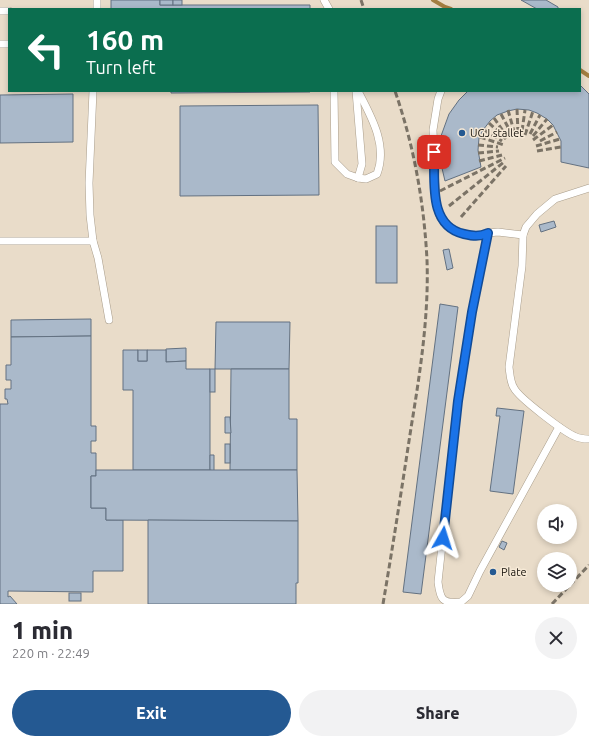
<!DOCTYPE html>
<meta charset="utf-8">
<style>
:root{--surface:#fff;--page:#f2f2f3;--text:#2b2b33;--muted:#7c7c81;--accent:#245992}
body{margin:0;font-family:Ubuntu,sans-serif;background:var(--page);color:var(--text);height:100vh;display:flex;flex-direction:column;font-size:15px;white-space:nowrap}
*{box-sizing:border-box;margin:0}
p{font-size:13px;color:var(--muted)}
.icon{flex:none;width:22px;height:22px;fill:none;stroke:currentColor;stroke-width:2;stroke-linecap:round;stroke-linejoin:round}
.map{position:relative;height:604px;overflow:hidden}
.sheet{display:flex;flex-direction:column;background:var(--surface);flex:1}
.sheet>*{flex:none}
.banner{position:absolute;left:8px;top:8px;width:573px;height:84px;border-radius:0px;box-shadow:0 2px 6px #0003;background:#0b6e4f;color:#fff;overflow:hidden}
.controls{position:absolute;left:537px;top:504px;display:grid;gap:8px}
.controls a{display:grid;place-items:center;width:40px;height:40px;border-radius:50%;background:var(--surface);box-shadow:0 2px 6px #0003;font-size:20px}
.pin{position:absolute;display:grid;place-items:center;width:34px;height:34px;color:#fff;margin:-17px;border-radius:8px;box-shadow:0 2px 6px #0006}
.me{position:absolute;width:44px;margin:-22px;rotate:6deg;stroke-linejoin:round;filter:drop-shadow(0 0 3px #0008)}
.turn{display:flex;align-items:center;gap:14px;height:84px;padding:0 12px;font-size:18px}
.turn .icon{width:52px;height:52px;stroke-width:2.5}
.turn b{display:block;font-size:28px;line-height:34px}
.round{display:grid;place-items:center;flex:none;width:42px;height:42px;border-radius:21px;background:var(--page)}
.head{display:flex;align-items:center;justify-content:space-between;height:68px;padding:0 12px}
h1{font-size:24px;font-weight:800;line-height:30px}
.cta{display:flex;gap:8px;margin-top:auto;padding:8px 12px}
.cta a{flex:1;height:46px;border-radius:24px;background:var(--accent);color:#fff;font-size:16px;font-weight:800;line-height:46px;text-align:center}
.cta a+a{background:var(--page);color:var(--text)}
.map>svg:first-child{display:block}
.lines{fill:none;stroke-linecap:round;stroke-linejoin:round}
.stream{stroke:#a37e41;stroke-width:4}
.building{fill:#aab9ca;stroke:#637181}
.service-casing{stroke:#a99d8b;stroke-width:8}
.service{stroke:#fff;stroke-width:7}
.rail{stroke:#7b7366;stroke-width:3;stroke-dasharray:6 3;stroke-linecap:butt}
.route-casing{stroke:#114b97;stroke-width:10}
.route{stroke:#1a73e8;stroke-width:7}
.poi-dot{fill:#245992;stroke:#f6e9d6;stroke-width:1.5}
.labels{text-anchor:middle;stroke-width:3;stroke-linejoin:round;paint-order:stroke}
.poi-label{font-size:11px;fill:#19150e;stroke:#f6e9d6;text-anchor:start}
</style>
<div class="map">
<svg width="589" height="604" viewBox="0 0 589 604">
<rect width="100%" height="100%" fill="#e9dcc9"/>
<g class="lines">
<!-- stream -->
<g class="stream">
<path d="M433 0 445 7 451 9"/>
<path d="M580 70 589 76"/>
</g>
</g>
<!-- building -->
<g class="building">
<path d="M111 0H160V5H310V9H111Z"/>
<rect x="160" y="0" width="13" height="5"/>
<rect x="173" y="0" width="9" height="5"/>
<path d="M521 0H546L558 7V9H537Z"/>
<path d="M580 85 589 94V168L561 162V141L553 125 547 119 537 113 529 110 517 109 508 111 497 115 490 121 483 130 479 138 478 150 481 167 445 181 441 164 440 153 441 136 449 114 459 100 468 91H580Z"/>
<path d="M171 91H310V92L171 93Z"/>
<path d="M73 94V142L0 143V95Z"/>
<path d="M318 105 319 195 180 196V106Z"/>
<path d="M554 221 556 227 541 232 539 225Z"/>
<rect x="376" y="226" width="21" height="57"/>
<path d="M449 249 453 268 447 270 443 250Z"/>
<path d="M440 304 458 307 421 594 403 592Z"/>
<path d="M91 319V336L11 337V320Z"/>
<path d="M216 322H290L289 369H215Z"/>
<path d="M91 336V426H96V441H91V453H96V476H91V508H106V520H123V571H93V592L8 591V597L10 596 17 604H0V404H8L7 399H5V389H11V380H6V365H11V337Z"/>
<path d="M186 348V361L166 362V349Z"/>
<path d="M123 350H138V361H147V350H166V362L186 361V369H210V470H133V390H123Z"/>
<rect x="138" y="350" width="9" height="11"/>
<rect x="210" y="369" width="5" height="23"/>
<path d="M231 369H289V419H297V470H230Z"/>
<path d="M497 408 524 411 513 494 490 491 500 416H496Z"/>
<path d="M225 417H230L231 433H225Z"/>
<rect x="225" y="444" width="5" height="19"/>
<path d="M210 455H214V471L210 470Z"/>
<path d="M96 470H297L298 521 106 520V508H91V476H96Z"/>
<path d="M148 520 298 521V583H296V604H148Z"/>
<path d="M502 541 507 543 504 550 499 547Z"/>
<rect x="69" y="593" width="12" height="8"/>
</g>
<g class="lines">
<defs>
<g id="service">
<path d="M324 0 329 9"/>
<path d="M97 9V0"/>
<path d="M0 11H9"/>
<path d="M0 44H9"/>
<path d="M93 91 89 183 90 215 93 241 98 258 109 320"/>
<path d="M334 91 335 162 347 174 358 178 362 164 356 91"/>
<path d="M358 91C371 116 388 145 377 174L366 179 358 178"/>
<path d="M441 91 438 99 433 130 436 204 440 217 447 226 459 233 480 236 488 233 498 232 523 235"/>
<path d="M589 188 555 199 537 214 526 227 523 235 522 266 509 367C510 374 510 382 514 388 519 398 563 431 574 436 578 438 584 439 589 439"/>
<path d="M488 233 472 312 456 416 438 582C440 599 442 604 461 602L468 596 480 571 559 427"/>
<path d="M0 241H93"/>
</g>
</defs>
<!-- service casing -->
<use href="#service" class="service-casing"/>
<!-- service -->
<use href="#service" class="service"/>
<!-- rail -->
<g class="rail">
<path d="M361 0 364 9"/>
<path d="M517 109 518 133"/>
<path d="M508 110 515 135"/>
<path d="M501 114 510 131"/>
<path d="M494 118 503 131"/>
<path d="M489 123 506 139"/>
<path d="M484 130 502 141"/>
<path d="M522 131 525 110"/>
<path d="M530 134 540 115"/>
<path d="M525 135 533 111"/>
<path d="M533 136 547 119"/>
<path d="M480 137 504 145"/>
<path d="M533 140 553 125"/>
<path d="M540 141 557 132"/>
<path d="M478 145 498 147"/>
<path d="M536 146 560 139"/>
<path d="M537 151 561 147"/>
<path d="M478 153 499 151"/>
<path d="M479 161 502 155"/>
<path d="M440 191 505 158"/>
<path d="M449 206 504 162"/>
<path d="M461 217 506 166"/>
<path d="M570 585 589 565"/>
<path d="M383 604C393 545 402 487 411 428 420 373 429 316 427 260 424 202 414 146 395 91"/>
<path d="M552 604 570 585"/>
</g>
</g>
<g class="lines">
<defs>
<path id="route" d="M434 152C435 181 428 226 464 234 473 236 479 237 488 233L472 312 458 401 443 538"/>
</defs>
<!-- route casing -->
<use href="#route" class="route-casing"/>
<!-- route -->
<use href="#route" class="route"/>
</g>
<!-- markers -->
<g class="poi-dot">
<circle cx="462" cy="133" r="4"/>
<circle cx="493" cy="572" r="4"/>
</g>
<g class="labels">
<!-- poi labels -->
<g class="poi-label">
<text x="470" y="137">UGJ stallet</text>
<text x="501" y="576">Plate</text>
</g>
</g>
</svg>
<div class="controls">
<a><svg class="icon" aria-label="sound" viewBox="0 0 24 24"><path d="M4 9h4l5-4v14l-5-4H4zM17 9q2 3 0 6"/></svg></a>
<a><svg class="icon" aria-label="layers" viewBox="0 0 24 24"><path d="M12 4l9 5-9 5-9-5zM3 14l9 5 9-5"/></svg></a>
</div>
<div class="pin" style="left:434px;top:152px;background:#d93025"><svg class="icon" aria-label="arrive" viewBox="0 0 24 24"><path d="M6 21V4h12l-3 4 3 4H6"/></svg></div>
<svg class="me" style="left:443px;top:538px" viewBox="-20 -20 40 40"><path d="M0-17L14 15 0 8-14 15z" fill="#1a73e8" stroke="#fff" stroke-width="4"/></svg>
<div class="banner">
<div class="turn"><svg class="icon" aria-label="left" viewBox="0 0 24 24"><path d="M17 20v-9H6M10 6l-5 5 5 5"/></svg><div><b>160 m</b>Turn left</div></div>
</div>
</div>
<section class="sheet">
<div class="head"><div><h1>1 min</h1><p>220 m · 22:49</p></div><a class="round"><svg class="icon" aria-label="close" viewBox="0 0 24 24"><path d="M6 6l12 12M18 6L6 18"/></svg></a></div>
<div class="cta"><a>Exit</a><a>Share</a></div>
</section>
